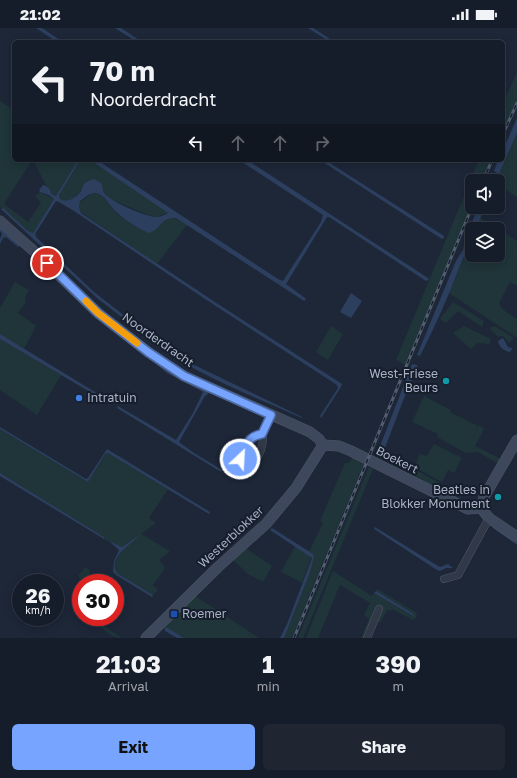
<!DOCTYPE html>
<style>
:root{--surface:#161d2a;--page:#1f2632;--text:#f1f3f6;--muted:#9ea2a8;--line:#353b47;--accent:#76a4ff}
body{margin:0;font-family:"Golos Text",sans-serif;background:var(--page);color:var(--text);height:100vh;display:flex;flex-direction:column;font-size:15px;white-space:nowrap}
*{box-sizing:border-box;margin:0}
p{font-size:13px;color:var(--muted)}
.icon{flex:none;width:22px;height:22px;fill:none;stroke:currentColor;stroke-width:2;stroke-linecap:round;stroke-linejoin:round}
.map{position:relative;height:610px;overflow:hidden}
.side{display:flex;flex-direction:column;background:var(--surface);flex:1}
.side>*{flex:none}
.top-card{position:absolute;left:12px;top:12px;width:493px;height:122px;border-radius:6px;box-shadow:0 2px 10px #0003,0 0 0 1px var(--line);background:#161d2a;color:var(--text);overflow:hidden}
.tools{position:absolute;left:465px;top:146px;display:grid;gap:8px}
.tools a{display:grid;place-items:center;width:40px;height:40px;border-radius:6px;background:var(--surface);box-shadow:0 2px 10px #0003,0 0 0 1px var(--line);font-size:20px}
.speed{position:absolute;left:12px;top:546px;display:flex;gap:8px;font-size:20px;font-weight:700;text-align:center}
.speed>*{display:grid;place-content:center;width:52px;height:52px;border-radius:50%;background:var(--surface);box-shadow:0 2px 10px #0003,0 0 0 1px var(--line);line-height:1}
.speed small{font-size:10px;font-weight:400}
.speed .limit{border:6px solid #d22;background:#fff;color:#111}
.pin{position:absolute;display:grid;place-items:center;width:34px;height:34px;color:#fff;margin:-17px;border:2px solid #fff;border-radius:50%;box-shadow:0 1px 4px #0007}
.me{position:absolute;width:44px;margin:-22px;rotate:25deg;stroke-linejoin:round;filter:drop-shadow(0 0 3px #0008)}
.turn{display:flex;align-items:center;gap:14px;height:84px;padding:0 12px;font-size:18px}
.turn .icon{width:52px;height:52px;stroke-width:2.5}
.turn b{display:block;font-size:28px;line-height:34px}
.lanes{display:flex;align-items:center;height:38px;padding:0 12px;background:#0003;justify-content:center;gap:20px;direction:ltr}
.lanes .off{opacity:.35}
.eta{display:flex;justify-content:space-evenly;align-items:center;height:68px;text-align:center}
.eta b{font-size:24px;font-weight:700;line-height:28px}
.action{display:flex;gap:8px;margin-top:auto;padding:8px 12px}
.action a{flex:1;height:46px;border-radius:6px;background:var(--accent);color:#111;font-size:16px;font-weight:700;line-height:46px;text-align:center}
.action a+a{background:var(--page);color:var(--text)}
.status{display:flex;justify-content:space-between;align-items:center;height:28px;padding:0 20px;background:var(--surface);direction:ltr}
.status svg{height:11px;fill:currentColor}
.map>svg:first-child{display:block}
.green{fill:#1f3539}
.water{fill:#2c3f5f}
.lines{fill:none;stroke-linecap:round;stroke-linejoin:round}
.stream{stroke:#2c3f5f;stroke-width:1.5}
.street-casing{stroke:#4e5666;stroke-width:8}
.secondary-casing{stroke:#4e5666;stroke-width:11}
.street{stroke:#313948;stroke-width:7}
.secondary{stroke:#3e485c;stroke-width:10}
.rail-casing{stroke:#525d70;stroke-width:3}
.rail{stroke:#161e2c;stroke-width:1.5;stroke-dasharray:4.5;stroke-linecap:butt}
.route-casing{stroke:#4d6ba6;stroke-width:10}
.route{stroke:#76a4ff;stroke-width:7}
.slow{stroke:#f59e0b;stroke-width:7}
.culture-dot{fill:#0f9aa8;stroke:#161e2c;stroke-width:1.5}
.shop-dot{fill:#3f7fe0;stroke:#161e2c;stroke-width:1.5}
.transit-dot{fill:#1a4fb4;stroke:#161e2c;stroke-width:1.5}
.labels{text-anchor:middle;stroke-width:4;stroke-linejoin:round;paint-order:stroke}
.street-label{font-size:12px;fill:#aab3c6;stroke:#161e2c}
.poi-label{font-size:12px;fill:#aab3c6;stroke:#161e2c;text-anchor:end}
</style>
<div class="status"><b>21:02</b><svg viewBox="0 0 49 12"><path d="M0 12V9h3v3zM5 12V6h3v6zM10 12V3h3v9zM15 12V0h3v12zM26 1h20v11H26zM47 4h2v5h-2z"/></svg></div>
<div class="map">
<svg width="517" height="610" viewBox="0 0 517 610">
<rect width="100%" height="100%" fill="#1d2738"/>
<!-- green -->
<g class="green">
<path d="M517 44V72L503 104V75Z"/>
<path d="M0 73 14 82V132H32L4 176 28 194 41 175 35 168 40 164 54 171 33 205 28 203 0 179Z"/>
<path d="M517 105V169L498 157V153H495Z"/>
<path d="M33 132H78L56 168 51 166 50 161 46 157Z"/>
<path d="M80 132H90L168 185 156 189 148 187 113 172 107 168 103 162 86 155C81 163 70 179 59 170V167Z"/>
<path d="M479 132H491L481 153H472V176L406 337 396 332Z"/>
<path d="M93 165C106 166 108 177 116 185 126 193 137 200 149 204 169 196 162 180 187 197L157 236 81 184 79 179 80 174Z"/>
<path d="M480 190 498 201H476Z"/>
<path d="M498 201 517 213V258L510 254 499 275C501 282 511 287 517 291V310L449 265 472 211V227H498Z"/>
<path d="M15 254 29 262 25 269 26 274 18 285 36 298 24 321 0 306V280Z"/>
<path d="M453 274 484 293 482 299 458 283 446 295 440 291Z"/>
<path d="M331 298 343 306 328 332 316 324Z"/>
<path d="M464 298 491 311 490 316 478 315 471 321 453 305Z"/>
<path d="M495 298 514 310 509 315 503 308 498 309 489 300Z"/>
<path d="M0 311 61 347 37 387 0 362Z"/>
<path d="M424 368 451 382 450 384 478 398 466 421 479 397 484 401 475 418 501 431 499 436 478 424 466 425 437 409 438 406 412 394Z"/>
<path d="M0 401 88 454 105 426 108 425 168 461 149 490 156 495 141 506 170 523 159 532 165 540 153 557 158 562 153 567 117 545C108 531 131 516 139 507L121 519 104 511V509L0 445Z"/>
<path d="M434 416 462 430 454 445 448 442 442 454 414 439 420 426 427 428Z"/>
<path d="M352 429 364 435 292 610H284L309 547 313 526 309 524 323 495 320 493 345 435 350 434Z"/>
<path d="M369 439 373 441 303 610H298Z"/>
<path d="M418 443 441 456 439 461 416 448Z"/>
<path d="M295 518 311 529 302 555 281 544Z"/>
<path d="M244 519 272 538 263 554 248 546 232 531Z"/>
<path d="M85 539 90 542 89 545 107 555H84L78 548Z"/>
<path d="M333 543 372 568 374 565 412 588 414 586 412 585 376 563 377 561 417 585 416 590 413 592 392 581 390 583 387 582 381 594H378V592L364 610H361L369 591 364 587 370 575 340 557 318 610H306Z"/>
<path d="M194 567 259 610H184L168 600 165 601 162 600Z"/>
<path d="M95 589H100L101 596 122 610C111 610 99 599 95 589Z"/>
</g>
<!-- water -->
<g class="water">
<path d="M36 0H42L63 14H57Z"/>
<path d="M115 0H121L142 14H137Z"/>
<path d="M308 0H313L335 14H330Z"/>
<path d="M517 90V105L499 146 494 143 498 132H503V122Z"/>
<path d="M78 132H80L59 167V170C66 176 76 170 81 163 82 161 83 157 85 155 88 153 91 152 94 151L101 155C103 159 102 162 105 166 112 174 146 189 156 189 160 189 165 187 168 185L90 132H97L278 251 283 253 321 194 323 187 239 132H247L428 250 429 252 426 253 329 189H327L286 256 305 270 306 271 304 273 176 190C160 189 162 201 149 205 137 200 126 193 116 184 109 178 106 167 96 165 91 164 84 170 80 173L79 179 81 185 218 276 342 356 341 359 321 390 320 388 338 360 337 357 205 271 74 183 59 174 56 173 35 206 37 210 94 264 148 306 146 308 97 270 1 181 3 180 28 203 33 205 54 171 49 167 40 164 39 162 43 157C48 158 51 161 51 166L56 168Z"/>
<path d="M320 132H325L441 206 444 208V210L442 211Z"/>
<path d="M478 179H485L476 201H472C472 215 465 225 460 238 448 269 435 299 420 328L417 327 456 233 463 222 466 210Z"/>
<path d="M0 199 20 217 18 219 6 209 3 210 0 216V211L2 206 0 203Z"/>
<path d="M351 265 362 273 351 290 340 284Z"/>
<path d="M0 306 108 372 107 374 0 311Z"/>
<path d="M153 310 184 332 302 389V390C250 367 196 347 151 313Z"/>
<path d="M503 310 508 319 512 320V321L510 324C504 323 499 319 498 313Z"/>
<path d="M137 321 209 364 207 367 205 368 179 414 194 425 222 442 221 444 117 380 118 378 176 412 193 385 203 364 167 345Z"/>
<path d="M412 336 417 337 418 340 406 365 383 425H380L378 423 382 413Z"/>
<path d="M0 399 86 451 88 450 107 421 210 484 209 486 108 425 105 426 88 454 0 401Z"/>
<path d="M0 445 104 509V511L0 448Z"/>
<path d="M375 499 438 538 440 539 448 536 453 540H446L440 543 437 542 374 501Z"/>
<path d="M272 500 313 526 314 529 309 547 284 610H280L287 596 312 530 270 502Z"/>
<path d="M139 507C133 516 107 529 117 545L153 567 152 569 116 547 113 544 114 533 119 522 109 513 122 519Z"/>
<path d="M376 563 412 585 414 587 413 588 374 565Z"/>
<path d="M165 600H168L184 610H177L165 603Z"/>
</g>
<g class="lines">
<!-- stream -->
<path class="stream" d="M494 500 517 516"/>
<defs>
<g id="street">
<path d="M262 406C265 417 259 430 250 437L240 431V428C247 417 248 408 262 406L271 387"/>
<path d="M444 551 458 547 489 490"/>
<path d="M367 610 379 581"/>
</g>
<g id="secondary">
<path d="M0 193 36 225 98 285 148 324 184 348 310 404 319 411 323 417"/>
<path d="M323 417 339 418 351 423 468 481 481 480"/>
<path d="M481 480 484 469 517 412"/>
<path d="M481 480 489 490 517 509"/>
<path d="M146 610 218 539 266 496 296 460 323 417"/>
</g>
</defs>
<!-- street casing -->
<use href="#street" class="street-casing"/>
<!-- secondary casing -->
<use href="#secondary" class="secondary-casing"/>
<!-- street -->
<use href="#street" class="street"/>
<!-- secondary -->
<use href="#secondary" class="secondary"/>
<defs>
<g id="rail">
<path d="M503 106 517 75"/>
<path d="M483 153 492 132"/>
<path d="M294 610 472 179"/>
</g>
</defs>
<!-- rail casing -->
<use href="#rail" class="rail-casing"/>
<!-- rail -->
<use href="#rail" class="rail"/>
</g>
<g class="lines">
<defs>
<path id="route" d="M47 235 98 285 148 324 184 348 271 387 262 406C248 408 247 417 240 428V431"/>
</defs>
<!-- route casing -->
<use href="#route" class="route-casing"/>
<!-- route -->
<use href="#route" class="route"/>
<!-- slow -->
<path class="slow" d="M86 273 98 285 137 315"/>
</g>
<!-- markers -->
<g class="culture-dot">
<circle cx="446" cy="353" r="4"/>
<circle cx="498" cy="469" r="4"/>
</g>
<circle class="shop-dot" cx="79" cy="370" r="4"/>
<rect class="transit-dot" x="170" y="582" width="8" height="8" rx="2"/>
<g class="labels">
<!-- street labels -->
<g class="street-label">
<text transform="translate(158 312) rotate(35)" y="4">Noorderdracht</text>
<text transform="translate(397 432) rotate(27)" y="4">Boekert</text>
<text transform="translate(231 509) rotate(-43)" y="4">Westerblokker</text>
</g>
<!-- poi labels -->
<g class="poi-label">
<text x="438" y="350">West-Friese<tspan x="438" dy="14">Beurs</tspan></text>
<text x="87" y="374" text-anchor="start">Intratuin</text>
<text x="490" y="466">Beatles in<tspan x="490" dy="14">Blokker Monument</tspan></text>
<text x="182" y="590" text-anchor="start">Roemer</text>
</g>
</g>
</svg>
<div class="tools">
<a><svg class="icon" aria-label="sound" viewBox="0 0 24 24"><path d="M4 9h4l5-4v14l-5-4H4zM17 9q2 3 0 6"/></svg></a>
<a><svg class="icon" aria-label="layers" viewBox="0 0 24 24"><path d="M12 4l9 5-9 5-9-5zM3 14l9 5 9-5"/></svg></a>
</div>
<div class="speed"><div>26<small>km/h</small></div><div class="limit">30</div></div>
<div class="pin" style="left:47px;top:235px;background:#d93025"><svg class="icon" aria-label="arrive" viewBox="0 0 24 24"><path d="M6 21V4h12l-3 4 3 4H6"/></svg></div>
<svg class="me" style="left:240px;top:431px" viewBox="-20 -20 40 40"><circle r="17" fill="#76a4ff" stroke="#fff" stroke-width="3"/><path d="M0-11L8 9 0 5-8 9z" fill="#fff"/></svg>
<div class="top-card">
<div class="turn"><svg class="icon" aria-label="left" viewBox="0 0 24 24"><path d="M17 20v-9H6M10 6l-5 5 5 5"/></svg><div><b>70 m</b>Noorderdracht</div></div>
<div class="lanes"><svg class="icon" aria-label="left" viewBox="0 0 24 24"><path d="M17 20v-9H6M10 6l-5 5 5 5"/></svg><svg class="icon off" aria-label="ahead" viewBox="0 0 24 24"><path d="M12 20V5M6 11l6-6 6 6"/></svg><svg class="icon off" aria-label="ahead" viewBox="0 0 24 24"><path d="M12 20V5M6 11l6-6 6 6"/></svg><svg class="icon off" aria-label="right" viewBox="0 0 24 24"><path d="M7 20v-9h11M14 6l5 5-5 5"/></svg></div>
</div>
</div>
<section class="side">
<div class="eta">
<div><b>21:03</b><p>Arrival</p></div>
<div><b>1</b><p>min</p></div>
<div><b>390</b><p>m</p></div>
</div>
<div class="action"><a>Exit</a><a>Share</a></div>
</section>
